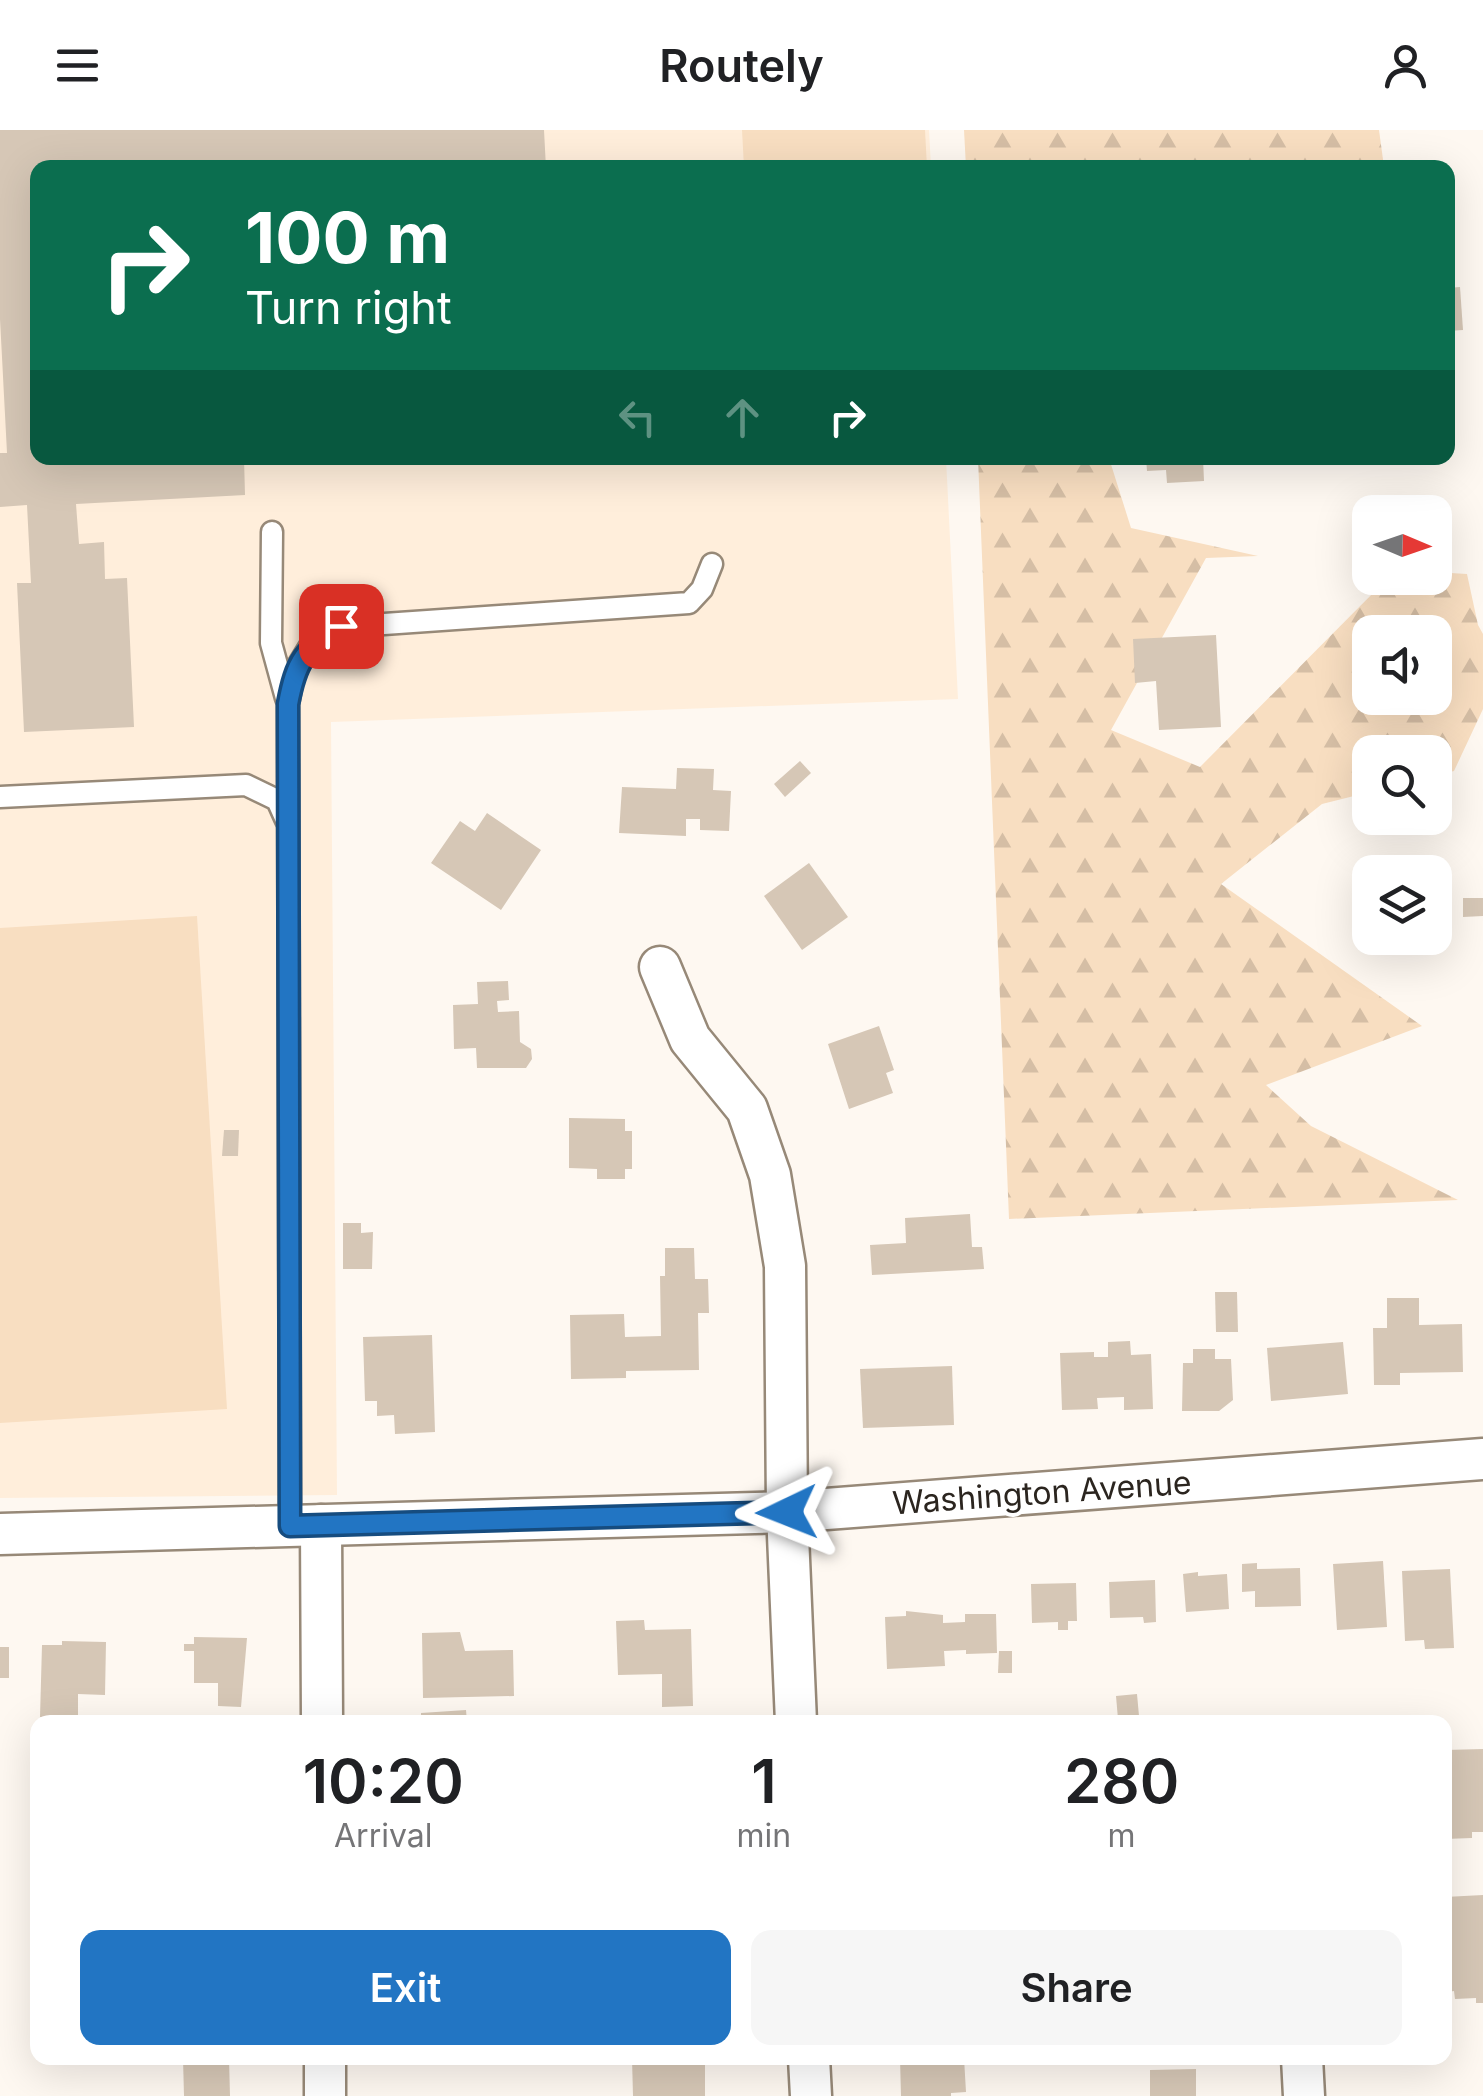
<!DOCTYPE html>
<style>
:root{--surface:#fff;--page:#f6f6f6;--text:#202124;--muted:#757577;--accent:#2275c3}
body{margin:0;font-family:Inter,sans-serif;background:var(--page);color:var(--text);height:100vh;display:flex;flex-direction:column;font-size:38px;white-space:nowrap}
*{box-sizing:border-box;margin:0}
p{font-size:32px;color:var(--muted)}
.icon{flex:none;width:55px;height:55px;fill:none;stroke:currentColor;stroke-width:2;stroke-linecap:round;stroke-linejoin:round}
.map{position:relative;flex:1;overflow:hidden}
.drawer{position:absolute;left:30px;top:1585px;width:1422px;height:350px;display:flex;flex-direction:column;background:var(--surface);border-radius:20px;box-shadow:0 10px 40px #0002}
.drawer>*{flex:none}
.hud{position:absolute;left:30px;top:30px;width:1425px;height:305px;border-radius:20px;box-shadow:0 10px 40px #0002;background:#0b6e4f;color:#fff;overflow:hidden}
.needle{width:65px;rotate:92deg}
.fabs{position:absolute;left:1352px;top:365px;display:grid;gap:20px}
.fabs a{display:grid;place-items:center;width:100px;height:100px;border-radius:20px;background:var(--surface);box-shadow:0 10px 40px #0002;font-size:50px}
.pin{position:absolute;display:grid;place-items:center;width:85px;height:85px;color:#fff;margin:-42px;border-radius:20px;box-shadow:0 5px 15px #0006}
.me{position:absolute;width:110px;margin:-55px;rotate:268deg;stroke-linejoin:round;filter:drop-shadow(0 0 8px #0008)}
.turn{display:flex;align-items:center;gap:35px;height:210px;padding:0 50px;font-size:45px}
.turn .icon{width:130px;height:130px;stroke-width:2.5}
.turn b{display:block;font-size:70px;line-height:85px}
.lanes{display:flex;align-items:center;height:95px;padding:0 50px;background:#0003;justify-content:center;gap:50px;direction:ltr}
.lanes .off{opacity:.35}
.eta{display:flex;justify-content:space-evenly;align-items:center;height:170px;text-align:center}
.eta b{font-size:60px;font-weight:600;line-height:70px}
.button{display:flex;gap:20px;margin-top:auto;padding:20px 50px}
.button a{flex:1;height:115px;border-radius:20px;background:var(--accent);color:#fff;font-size:40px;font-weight:600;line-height:115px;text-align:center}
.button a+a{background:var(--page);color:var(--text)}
header{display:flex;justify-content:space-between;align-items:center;height:130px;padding:0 50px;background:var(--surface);font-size:45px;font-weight:600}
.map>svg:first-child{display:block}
.built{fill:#ffeedb}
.forest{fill:url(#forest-firs);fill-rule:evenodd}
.park{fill:#f8dec1}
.building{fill:#d6c7b6}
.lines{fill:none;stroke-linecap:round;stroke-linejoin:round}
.lane-casing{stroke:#978978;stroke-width:25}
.street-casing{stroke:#978978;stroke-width:45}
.lane{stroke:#fff;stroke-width:20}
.street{stroke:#fff;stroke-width:40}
.route-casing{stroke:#164c7f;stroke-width:25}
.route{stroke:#2275c3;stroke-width:18}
.labels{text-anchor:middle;stroke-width:8;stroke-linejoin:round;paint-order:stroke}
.street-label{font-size:32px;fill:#2b251f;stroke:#fff}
</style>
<header><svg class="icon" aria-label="menu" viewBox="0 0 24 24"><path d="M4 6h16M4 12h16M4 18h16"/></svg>Routely<svg class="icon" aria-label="person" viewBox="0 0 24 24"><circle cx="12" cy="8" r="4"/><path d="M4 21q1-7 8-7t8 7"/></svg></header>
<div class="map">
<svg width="1483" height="1966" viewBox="0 0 1483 1966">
<defs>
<pattern id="forest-firs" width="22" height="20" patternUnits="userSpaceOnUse" patternTransform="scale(2.5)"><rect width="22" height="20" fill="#f8dec1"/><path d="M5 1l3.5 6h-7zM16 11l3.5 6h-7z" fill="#d5bea5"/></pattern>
</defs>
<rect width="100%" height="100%" fill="#fef8f1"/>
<!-- built -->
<path class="built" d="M0 0H929L931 37 38 38V328H946L958 569 331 592 337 1365 0 1368Z"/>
<!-- forest -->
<g class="forest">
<path d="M964 0H1379L1384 37H966Z"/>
<path d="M978 328H1109L1131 398 1258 426 1206 428 1111 600 1200 637 1388 448H1435V442L1467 444 1478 495 1483 504V579L1454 641 1435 646V622H1370V662L1322 674 1221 754 1422 896 1266 955 1311 996 1458 1070 1009 1089ZM1370 502H1435V568H1370Z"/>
</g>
<!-- park -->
<g class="park">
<path d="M742 0H925L927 37H744Z"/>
<path d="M197 786 227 1279 0 1293V798Z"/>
</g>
<!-- building -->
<g class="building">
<path d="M0 0H544L546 38H38V328H244L245 365 76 374 79 414 104 412 105 449 127 448 134 597 24 602 17 453H31L27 375 0 377V323H7L0 189Z"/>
<path d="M1460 157 1463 200 1448 201V158Z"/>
<path d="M1146 328H1203L1204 351 1167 353 1166 340 1147 341Z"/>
<path d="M1216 505 1221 597 1159 600 1156 551 1135 553 1133 509Z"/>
<path d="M800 631 811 643 785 667 774 654Z"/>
<path d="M677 638 714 639 713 660 731 661 729 701 700 700V689H686V706L619 703 622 657 676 659Z"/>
<path d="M487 683 541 720 501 780 431 733 460 691 475 701Z"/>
<path d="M809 733 848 787 802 820 764 766Z"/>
<path d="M1463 768H1483V786L1463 787Z"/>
<path d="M508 851 509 870 497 871 498 882 519 881 520 912 531 919 532 929 526 938H477L476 918 454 919 453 875 478 874 477 852Z"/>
<path d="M879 896 894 940 886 943 893 963 849 979 828 914Z"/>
<path d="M569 988 625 989V1001H632V1039H625V1049H597V1039L569 1038Z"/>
<path d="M224 1000H239L238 1026H222Z"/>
<path d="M970 1084 972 1117H982L984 1139 872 1145 870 1115 906 1113 905 1088Z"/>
<path d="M343 1093H361V1103L373 1102 372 1139H343Z"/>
<path d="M665 1118H694L695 1149H708L709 1183H698L699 1240 626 1241V1248L571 1249 570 1185 624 1184 625 1207 661 1206 660 1146H665Z"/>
<path d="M1215 1162H1237L1238 1202H1216Z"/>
<path d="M1387 1168H1419V1195L1462 1194 1463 1242 1400 1243V1255H1374L1373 1198H1387Z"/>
<path d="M432 1205 435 1302 395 1304 394 1285 377 1286V1271H365L363 1207Z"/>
<path d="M1130 1211 1131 1225 1151 1224 1153 1279 1124 1280V1267L1097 1268 1098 1279 1062 1280 1060 1223 1094 1222V1227H1108V1212Z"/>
<path d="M1343 1212 1348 1264 1271 1271 1267 1218Z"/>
<path d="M1193 1219H1215V1229H1231L1233 1270 1219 1281H1182L1183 1233H1193Z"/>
<path d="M952 1236 954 1295 863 1298 860 1239Z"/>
<path d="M1383 1431 1387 1497 1337 1500 1333 1434Z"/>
<path d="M1257 1433V1439L1300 1438 1301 1476 1255 1477V1461L1242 1462V1434Z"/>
<path d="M1450 1439 1454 1518 1425 1519 1424 1510 1405 1511 1402 1441Z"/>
<path d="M1198 1442V1446L1227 1444 1229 1479 1186 1482 1183 1444Z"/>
<path d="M1155 1450 1156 1492 1144 1493 1143 1487 1110 1488 1109 1452Z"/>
<path d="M1076 1453 1077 1491H1068V1500H1058V1492L1032 1493 1031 1454Z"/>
<path d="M906 1481 943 1485V1493L965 1492V1484H996L997 1523 966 1524V1520L944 1521 945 1536 887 1539 885 1487 906 1486Z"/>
<path d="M644 1490 645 1500 691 1499 693 1576 662 1577V1544L618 1545 616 1491Z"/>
<path d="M460 1502 465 1521 513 1520 514 1566 423 1568 422 1503Z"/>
<path d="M194 1507 247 1508 241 1577 218 1576V1553H194V1521H184V1514H194Z"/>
<path d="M62 1511 106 1512 105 1565 78 1564V1588L40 1587 42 1515H62Z"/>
<rect x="0" y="1517" width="9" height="31"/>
<path d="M999 1521H1012V1543H998Z"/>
<path d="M1137 1564 1139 1586 1118 1589 1116 1566Z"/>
<path d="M466 1580 467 1592H421V1583Z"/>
<path d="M1483 1619V1702H1472V1708L1445 1709V1620Z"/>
<path d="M1483 1765V1873H1476V1868L1455 1869 1454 1861 1448 1862 1449 1869 1445 1870V1767Z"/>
<path d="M183 1928H229L230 1966H184Z"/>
<path d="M632 1928H705V1966H633Z"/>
<path d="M900 1928H964L966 1962 951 1963V1966H901Z"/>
<path d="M1196 1939V1966H1150V1940Z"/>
</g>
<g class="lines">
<defs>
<g id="lane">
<path d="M272 402 271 513 286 568"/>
<path d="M0 667 246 655 277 670 286 690"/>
<path d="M290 1396 288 574 294 542 310 516 341 497 689 473 702 459 712 434"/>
</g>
<g id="street">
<path d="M660 837 690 909 747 979 770 1045 785 1136 787 1382 796 1592"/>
<path d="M321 1395 322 1592"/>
<path d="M0 1404 787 1382 1483 1329"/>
<path d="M325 1928V1966"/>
<path d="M809 1928 811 1966"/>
<path d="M1302 1928 1304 1966"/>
</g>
</defs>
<!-- lane casing -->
<use href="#lane" class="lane-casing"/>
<!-- street casing -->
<use href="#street" class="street-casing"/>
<!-- lane -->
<use href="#lane" class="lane"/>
<!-- street -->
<use href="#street" class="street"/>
</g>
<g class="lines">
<defs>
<path id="route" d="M341 496C304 520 296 531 288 574L290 1396 787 1382"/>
</defs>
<!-- route casing -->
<use href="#route" class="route-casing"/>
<!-- route -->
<use href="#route" class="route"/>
</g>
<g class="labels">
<!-- street labels -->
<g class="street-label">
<text transform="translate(1042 1363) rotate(-4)" y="11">Washington Avenue</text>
</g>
</g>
</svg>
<div class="fabs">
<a><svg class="needle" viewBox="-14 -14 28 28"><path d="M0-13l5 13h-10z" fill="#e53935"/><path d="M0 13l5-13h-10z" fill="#757577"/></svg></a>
<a><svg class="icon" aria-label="sound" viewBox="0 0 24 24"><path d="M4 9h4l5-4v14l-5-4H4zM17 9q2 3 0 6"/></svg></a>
<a><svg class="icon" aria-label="search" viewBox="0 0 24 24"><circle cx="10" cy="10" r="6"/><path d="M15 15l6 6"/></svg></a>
<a><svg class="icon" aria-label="layers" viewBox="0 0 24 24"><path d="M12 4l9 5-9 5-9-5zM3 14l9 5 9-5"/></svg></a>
</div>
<div class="pin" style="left:341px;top:496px;background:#d93025"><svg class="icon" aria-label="arrive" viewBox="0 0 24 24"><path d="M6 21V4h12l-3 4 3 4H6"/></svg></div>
<svg class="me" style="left:787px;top:1382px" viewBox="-20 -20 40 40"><path d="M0-17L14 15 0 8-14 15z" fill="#2275c3" stroke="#fff" stroke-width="4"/></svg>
<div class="hud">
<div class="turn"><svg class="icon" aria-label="right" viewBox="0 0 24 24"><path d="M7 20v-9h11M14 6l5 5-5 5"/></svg><div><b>100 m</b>Turn right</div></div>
<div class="lanes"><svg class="icon off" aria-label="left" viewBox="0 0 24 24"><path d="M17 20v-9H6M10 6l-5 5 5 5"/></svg><svg class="icon off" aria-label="ahead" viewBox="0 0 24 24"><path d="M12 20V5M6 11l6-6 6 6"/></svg><svg class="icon" aria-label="right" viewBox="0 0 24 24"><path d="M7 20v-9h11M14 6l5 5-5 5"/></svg></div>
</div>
<section class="drawer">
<div class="eta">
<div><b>10:20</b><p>Arrival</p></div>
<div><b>1</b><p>min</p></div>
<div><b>280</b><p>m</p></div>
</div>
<div class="button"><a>Exit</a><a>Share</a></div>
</section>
</div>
